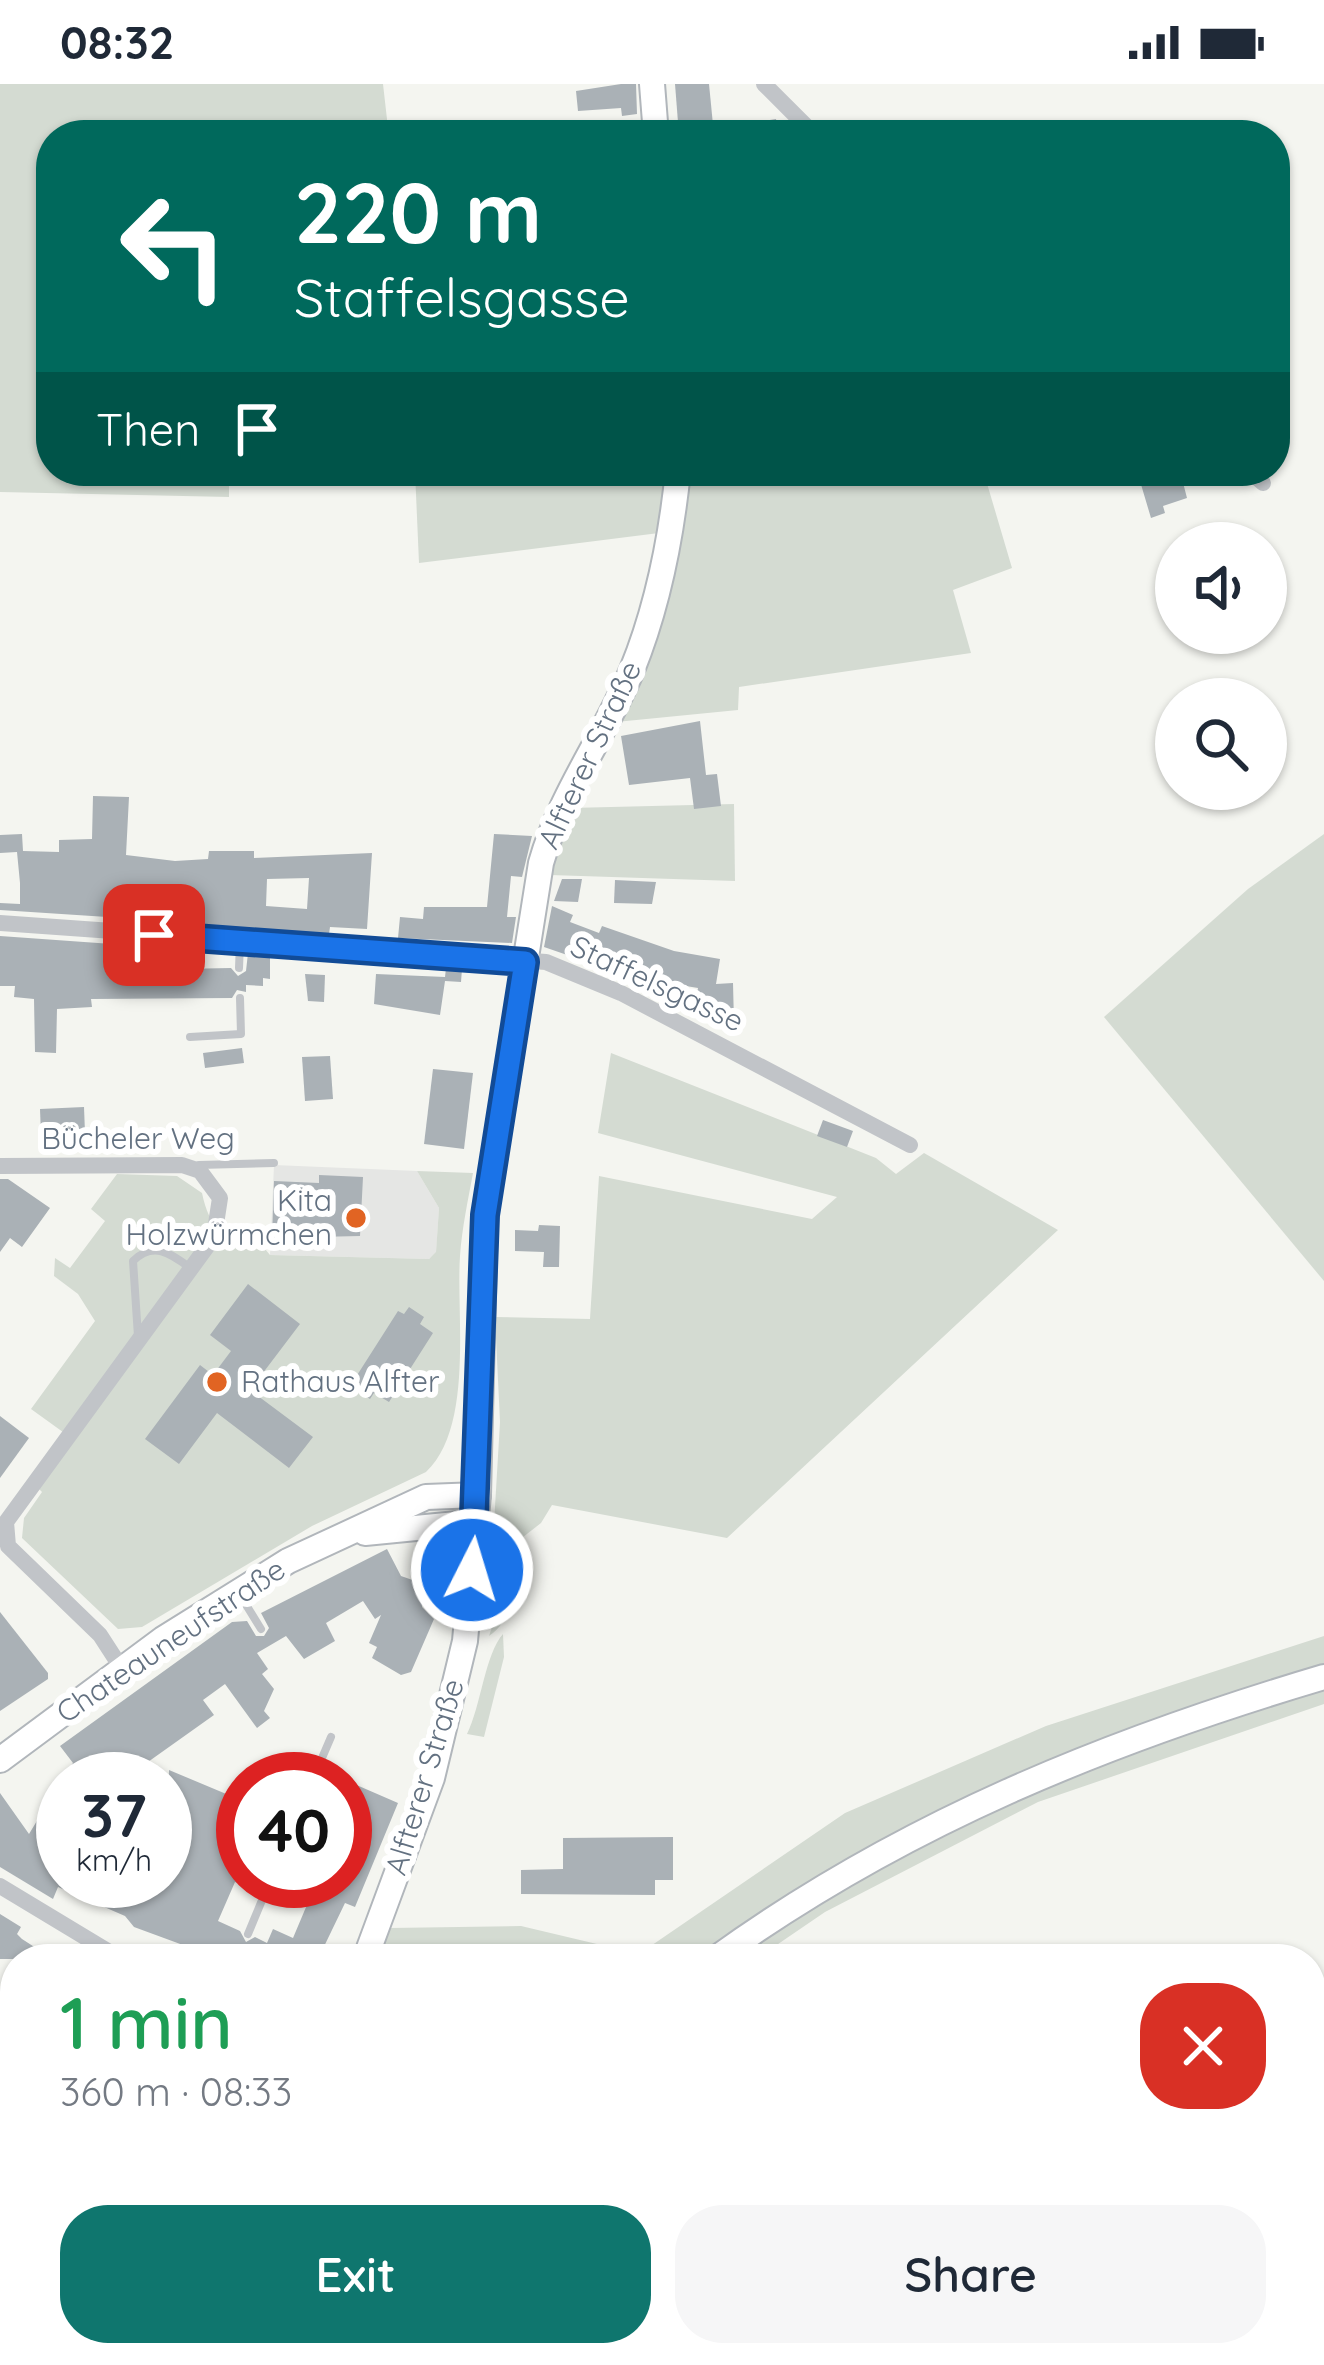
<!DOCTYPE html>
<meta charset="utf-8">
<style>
:root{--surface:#fff;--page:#f6f6f7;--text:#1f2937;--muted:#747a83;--accent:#0f766e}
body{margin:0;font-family:Quicksand,sans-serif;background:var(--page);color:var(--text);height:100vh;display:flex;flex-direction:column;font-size:45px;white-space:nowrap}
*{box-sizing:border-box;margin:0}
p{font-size:39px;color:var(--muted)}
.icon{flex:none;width:66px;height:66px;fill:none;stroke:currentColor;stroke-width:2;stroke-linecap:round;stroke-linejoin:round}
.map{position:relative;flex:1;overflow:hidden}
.side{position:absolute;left:0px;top:1860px;width:1326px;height:423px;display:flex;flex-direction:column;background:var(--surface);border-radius:48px 48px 0 0;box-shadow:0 3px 9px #0004}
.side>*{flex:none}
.banner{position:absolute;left:36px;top:36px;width:1254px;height:366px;border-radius:48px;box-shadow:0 3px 9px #0004;background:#00695c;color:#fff;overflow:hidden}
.tools{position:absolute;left:1155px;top:438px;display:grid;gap:24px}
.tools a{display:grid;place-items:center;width:132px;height:132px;border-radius:50%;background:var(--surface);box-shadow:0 3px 9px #0004;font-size:60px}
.speed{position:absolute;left:36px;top:1668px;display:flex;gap:24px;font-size:60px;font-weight:700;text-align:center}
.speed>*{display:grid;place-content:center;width:156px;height:156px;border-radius:50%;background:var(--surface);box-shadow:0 3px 9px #0004;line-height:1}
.speed small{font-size:30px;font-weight:400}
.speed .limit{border:18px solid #d22;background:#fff;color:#111}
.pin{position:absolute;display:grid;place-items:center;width:102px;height:102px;color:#fff;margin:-51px;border-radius:24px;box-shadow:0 6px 18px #0006}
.me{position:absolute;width:132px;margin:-66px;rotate:5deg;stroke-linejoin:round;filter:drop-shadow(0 0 9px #0008)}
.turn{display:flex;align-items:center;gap:42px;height:252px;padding:0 60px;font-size:54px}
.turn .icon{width:156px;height:156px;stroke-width:2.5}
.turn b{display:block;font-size:84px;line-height:102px}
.then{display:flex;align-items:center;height:114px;padding:0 60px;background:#0003;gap:24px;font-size:45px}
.round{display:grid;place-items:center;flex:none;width:126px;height:126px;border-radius:48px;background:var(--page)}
.overview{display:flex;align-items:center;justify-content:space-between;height:204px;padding:0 60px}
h1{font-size:72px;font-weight:600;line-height:90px;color:#1e9e55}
.button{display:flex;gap:24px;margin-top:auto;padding:24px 60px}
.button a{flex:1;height:138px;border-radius:48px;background:var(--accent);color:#fff;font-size:48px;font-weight:600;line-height:138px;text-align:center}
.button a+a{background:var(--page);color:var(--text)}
.status{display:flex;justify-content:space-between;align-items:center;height:84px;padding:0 60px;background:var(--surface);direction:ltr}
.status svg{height:33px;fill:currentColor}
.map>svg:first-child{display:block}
.built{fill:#e5e6e4}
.green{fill:#d4dbd2}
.building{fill:#aab1b6;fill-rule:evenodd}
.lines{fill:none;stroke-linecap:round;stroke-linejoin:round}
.secondary-casing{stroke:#b1b6bb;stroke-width:28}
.lane{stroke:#c1c4c8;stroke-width:8}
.street{stroke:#c1c4c8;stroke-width:16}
.secondary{stroke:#fff;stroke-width:24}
.route-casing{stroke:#114b97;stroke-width:30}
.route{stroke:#1a73e8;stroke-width:21}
.poi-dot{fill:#e16423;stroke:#fff;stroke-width:4.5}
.labels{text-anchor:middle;stroke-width:12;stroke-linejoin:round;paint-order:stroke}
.street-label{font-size:30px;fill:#637181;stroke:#fff}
.poi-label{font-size:30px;fill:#637181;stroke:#fff;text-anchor:end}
</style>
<div class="status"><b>08:32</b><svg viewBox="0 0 49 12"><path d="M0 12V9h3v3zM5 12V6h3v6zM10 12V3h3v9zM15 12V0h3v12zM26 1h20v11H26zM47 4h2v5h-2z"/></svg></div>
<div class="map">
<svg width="1324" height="2281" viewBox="0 0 1324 2281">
<rect width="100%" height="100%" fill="#f4f5f0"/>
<!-- built -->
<path class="built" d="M274 1081 417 1087 439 1124 436 1169 429 1175 270 1171Z"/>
<!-- green -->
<g class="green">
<path d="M0 0H383L388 44 338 51H51V387H229V413L0 408Z"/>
<path d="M415 387H666L659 449 419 479Z"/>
<path d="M688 387H1016L986 396 1012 484 953 506 971 569 739 603 738 626 616 638C659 556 680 479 688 387Z"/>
<path d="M734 720 735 797 550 791 570 724Z"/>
<path d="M1324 750V1197L1104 933 1248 805Z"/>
<path d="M611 969 876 1074 896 1090 924 1069 1058 1146 727 1454 552 1421 541 1439 518 1457C512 1486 520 1532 489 1552L496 1531 489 1525 500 1338 495 1233 590 1235 599 1092 812 1135 837 1113 598 1049Z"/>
<path d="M417 1087 473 1089C468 1116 462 1144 460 1172 456 1231 474 1343 426 1388L312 1442 142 1543 118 1545 22 1454 24 1434 42 1408 38 1404 74 1356 31 1325 95 1237 78 1210 54 1192 55 1174 70 1184 105 1137 91 1125 117 1090 177 1092 202 1109C210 1147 224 1153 261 1160L270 1171 429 1175 436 1168 439 1124Z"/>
<path d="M503 1550 504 1573 484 1653 467 1650C481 1622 485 1570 503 1550Z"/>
<path d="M1324 1552V1620L1038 1718 825 1828 756 1875H379L390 1844 521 1842 639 1870 845 1729 1046 1642Z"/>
<path d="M0 2188 15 2215 10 2281H0Z"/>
</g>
<!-- building -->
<g class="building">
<path d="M621 0H636L637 30 622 32 621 24 578 27 576 7Z"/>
<path d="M675 0H709L714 51H679Z"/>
<path d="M776 35 779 51H727V43Z"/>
<path d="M1137 387H1180L1187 414 1163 422 1165 429 1151 434Z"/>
<path d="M700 637 706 691 717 690 721 722 694 725 690 694 629 701 621 652Z"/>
<path d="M93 712 129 713 126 771 175 777 208 775 209 767H254V774L372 769 367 845 330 843 329 850 177 839 180 807 163 805 143 808 138 835 0 826V819L20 820V799L17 768 0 769V751L22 750 23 767 59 768V756L92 755ZM309 794 307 825 266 822 267 795Z"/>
<path d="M494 750 532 752 522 793 511 792 507 833H516L512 859 398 854 400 833 423 835 424 823H487Z"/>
<path d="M562 795H582L578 818 554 817Z"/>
<path d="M615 796 656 798 652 820 614 819Z"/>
<path d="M552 822 573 831 570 838 599 849 602 842 674 867 720 875 716 900 733 899 734 939 693 932 698 904 631 893 544 863Z"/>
<path d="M0 852 112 860V876L153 874V863L179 865 180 885 231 884 238 892 246 887 248 869 270 871V895L263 894V902L246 901V908L237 906 232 914 91 915 92 923 57 925 56 969 35 968 34 915 14 913 15 902H0Z"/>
<path d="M446 884 462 885 461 898 445 897 440 931 374 920 376 890 445 893Z"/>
<path d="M305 890 325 891 324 918 308 917Z"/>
<path d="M242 964 244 979 205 984 203 969Z"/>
<path d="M330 972 333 1015 305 1017 302 973Z"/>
<path d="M433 985 473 989 464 1065 424 1060Z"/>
<path d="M84 1023 85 1049 41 1051 40 1025Z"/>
<path d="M823 1036 853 1047 847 1063 817 1052Z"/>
<path d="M319 1091 363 1093 360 1152 272 1154 274 1097 319 1099Z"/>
<path d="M0 1095H8L50 1124 22 1163 10 1154 0 1168Z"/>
<path d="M539 1141 560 1142 559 1183H543L544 1168 515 1167V1146L538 1147Z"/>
<path d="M248 1200 300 1240 250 1306 313 1353 289 1384 217 1329 179 1380 145 1355 200 1281 213 1291 231 1267 210 1251Z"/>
<path d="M409 1223 424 1233 420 1240 433 1249 389 1318 374 1309 370 1315 356 1306 360 1299 354 1296 398 1227 404 1230Z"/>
<path d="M0 1332 29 1354 0 1394Z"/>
<path d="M387 1465 401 1492 424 1500 422 1523 434 1535 411 1588 401 1591 372 1574 377 1563 369 1559 381 1531 375 1535 363 1517 326 1539 335 1557 304 1575 286 1552 257 1569 268 1585 262 1590 274 1605 264 1627 270 1634 257 1644 225 1600 203 1616 214 1631 124 1695H89L68 1687 73 1679 60 1662 232 1538 247 1537 256 1552H264L269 1544 261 1529Z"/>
<path d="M0 1528 48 1589V1595L0 1627Z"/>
<path d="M169 1686 243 1717V1801L235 1798 218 1837 240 1847 246 1858 255 1853 267 1859 273 1845 293 1854 317 1797H345V1696L398 1719 355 1823 345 1819 318 1875H221L134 1843 125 1832 58 1803 53 1815 0 1783V1709L29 1750 63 1694V1797H165Z"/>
<path d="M673 1753V1796H655V1811L521 1810V1786L563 1785V1754Z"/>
<path d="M0 1830 21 1843 17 1850 22 1855 53 1875H0Z"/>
</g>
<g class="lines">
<defs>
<g id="secondary">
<path d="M652 0 656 51"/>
<path d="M365 1449 477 1438"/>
<path d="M0 1676 163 1555 288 1477 426 1413 478 1411"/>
<path d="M365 1875 432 1694 465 1557 478 1411 485 1131 541 779C561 709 604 653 632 586 658 522 671 456 678 387"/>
<path d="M715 1875C902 1740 1105 1658 1324 1593"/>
<path d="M1260 2268 1298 2281"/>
<path d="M326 2281 334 2268"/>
</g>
</defs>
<!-- secondary casing -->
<use href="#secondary" class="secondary-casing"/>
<!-- lane -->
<g class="lane">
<path d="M239 884 240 859"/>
<path d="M190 953 241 950 240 914"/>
<path d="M199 1081 274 1079"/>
<path d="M138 1252 133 1177C153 1157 170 1169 189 1183"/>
<path d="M240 1511 261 1545"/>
<path d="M313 1695 331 1653"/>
<path d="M248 1850 270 1797"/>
</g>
<!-- street -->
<g class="street">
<path d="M764 0 815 51"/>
<path d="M1249 387 1263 399"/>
<path d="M0 839 546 878 621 909 910 1061"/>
<path d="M0 1082 182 1081 200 1087 220 1114 214 1153 6 1438 8 1462 100 1551 122 1585"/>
<path d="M0 1802 121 1875"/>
<path d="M19 2281 24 2268"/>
</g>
<!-- secondary -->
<use href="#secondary" class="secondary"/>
</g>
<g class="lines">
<defs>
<path id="route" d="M154 851 525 878 485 1131 472 1486"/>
</defs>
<!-- route casing -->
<use href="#route" class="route-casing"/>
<!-- route -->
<use href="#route" class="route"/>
</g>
<!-- markers -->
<g class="poi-dot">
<circle cx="356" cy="1134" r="12"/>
<circle cx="217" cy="1298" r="12"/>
</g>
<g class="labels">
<!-- street labels -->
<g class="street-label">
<text transform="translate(590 671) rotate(-65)" y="10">Alfterer Straße</text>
<text transform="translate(657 900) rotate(25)" y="10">Staffelsgasse</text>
<text x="138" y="1065">Bücheler Weg</text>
<text transform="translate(171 1557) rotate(-34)" y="10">Chateauneufstraße</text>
<text transform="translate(425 1693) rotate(-73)" y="10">Alfterer Straße</text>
</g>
<!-- poi labels -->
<g class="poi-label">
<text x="332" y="1127">Kita<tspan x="332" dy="34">Holzwürmchen</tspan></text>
<text x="241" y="1308" text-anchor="start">Rathaus Alfter</text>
</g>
</g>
</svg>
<div class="tools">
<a><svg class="icon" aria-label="sound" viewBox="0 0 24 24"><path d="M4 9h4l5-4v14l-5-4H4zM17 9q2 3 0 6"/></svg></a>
<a><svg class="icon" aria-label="search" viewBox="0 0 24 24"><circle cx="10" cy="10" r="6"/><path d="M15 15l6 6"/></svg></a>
</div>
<div class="speed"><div>37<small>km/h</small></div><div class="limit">40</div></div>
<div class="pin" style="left:154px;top:851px;background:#d93025"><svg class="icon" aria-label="arrive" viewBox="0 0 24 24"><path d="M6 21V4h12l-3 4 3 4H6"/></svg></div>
<svg class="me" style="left:472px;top:1486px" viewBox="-20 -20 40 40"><circle r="17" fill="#1a73e8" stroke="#fff" stroke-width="3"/><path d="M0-11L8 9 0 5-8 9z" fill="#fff"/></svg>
<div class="banner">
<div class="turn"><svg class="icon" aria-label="left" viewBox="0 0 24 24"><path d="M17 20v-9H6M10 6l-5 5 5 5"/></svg><div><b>220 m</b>Staffelsgasse</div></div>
<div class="then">Then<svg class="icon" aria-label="arrive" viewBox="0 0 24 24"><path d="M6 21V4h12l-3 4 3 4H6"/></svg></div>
</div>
<section class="side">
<div class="overview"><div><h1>1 min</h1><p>360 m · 08:33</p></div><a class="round" style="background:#d93025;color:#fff"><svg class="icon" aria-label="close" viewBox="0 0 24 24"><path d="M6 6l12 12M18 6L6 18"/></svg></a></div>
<div class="button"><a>Exit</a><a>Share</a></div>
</section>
</div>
